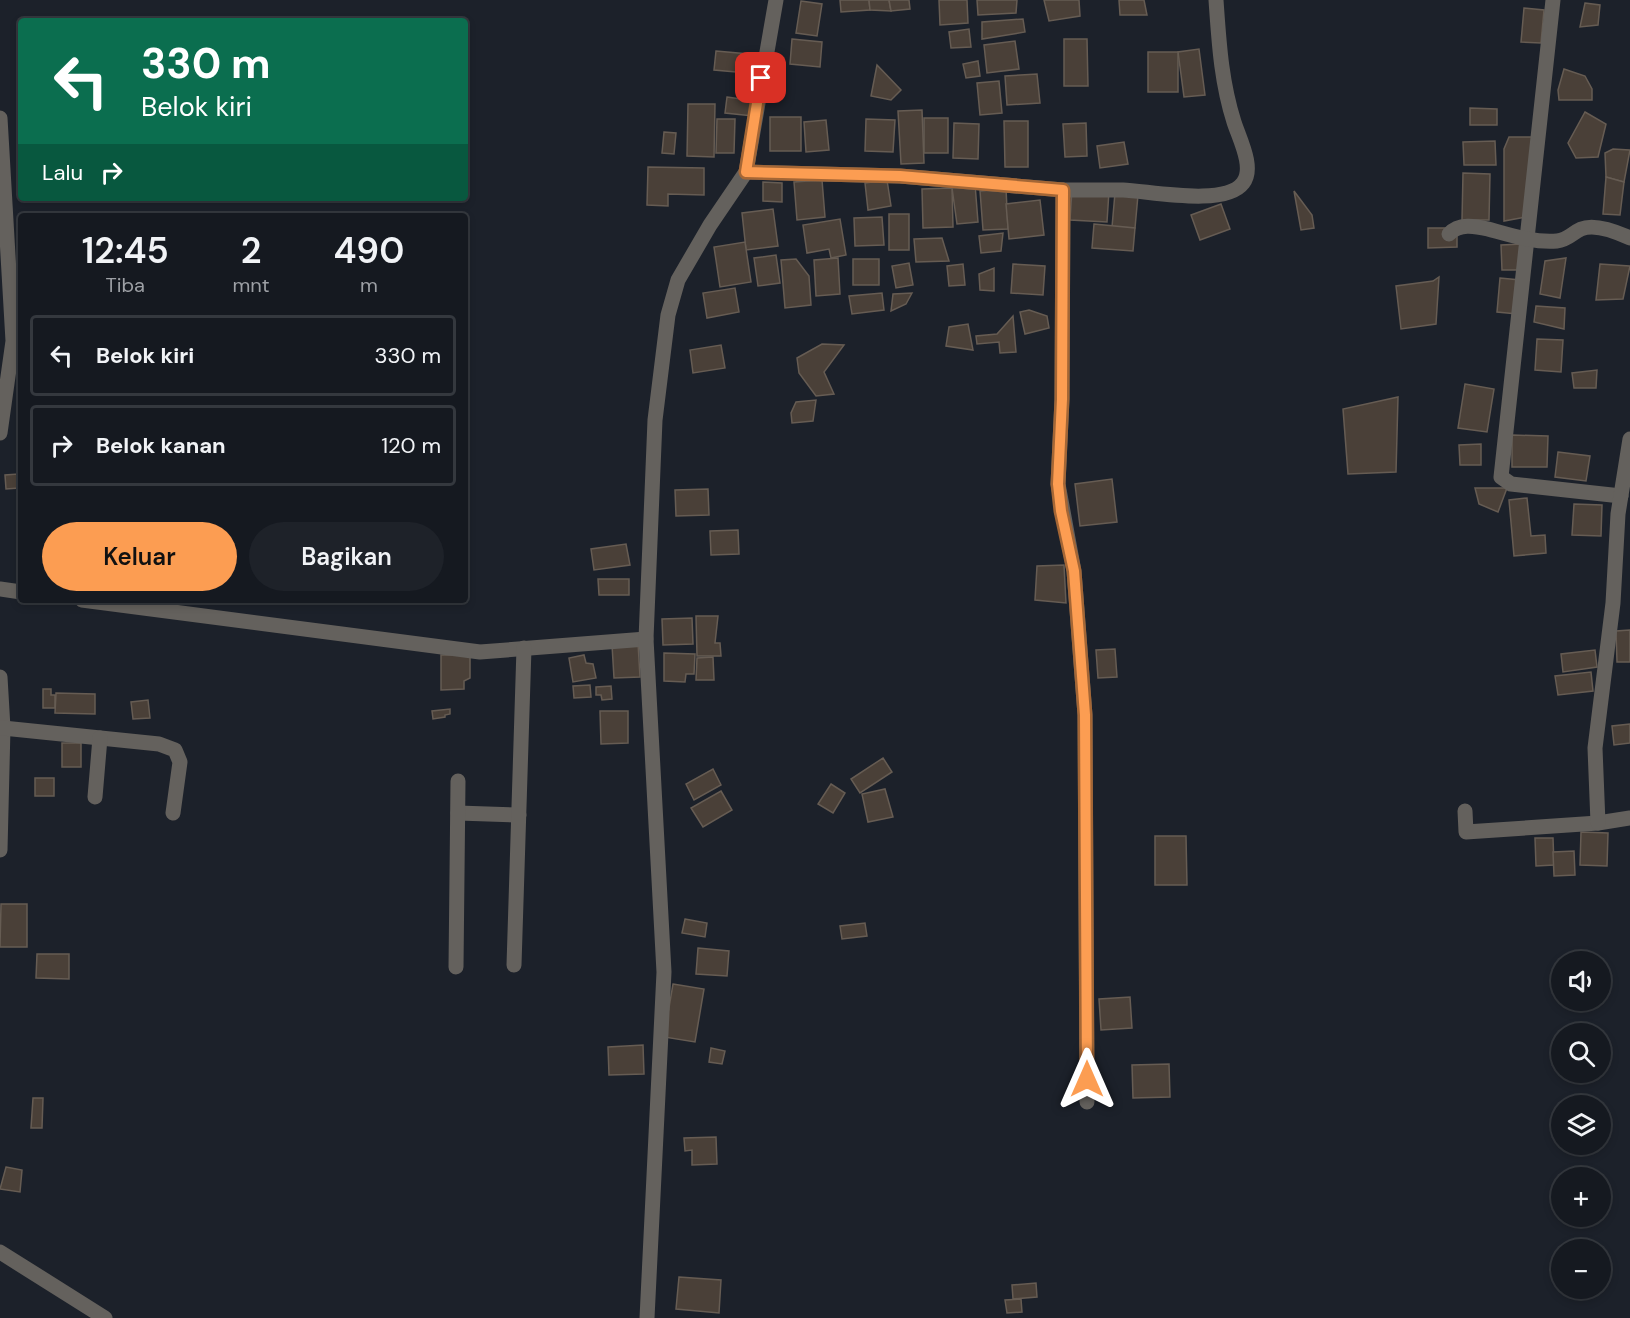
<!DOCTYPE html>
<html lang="id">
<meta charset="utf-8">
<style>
:root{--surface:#151920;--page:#1e2229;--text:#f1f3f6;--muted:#9da0a5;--line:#34383e;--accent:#fc9d52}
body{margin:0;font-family:"DM Sans",sans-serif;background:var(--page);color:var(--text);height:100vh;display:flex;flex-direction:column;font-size:22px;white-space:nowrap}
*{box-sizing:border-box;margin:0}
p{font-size:20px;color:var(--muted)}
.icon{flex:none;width:33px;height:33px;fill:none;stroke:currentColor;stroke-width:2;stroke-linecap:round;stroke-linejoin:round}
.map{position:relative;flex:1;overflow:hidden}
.details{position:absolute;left:18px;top:213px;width:450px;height:390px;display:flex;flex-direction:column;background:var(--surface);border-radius:6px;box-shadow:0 3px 9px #0003,0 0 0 2px var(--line)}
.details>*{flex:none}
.banner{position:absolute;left:18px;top:18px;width:450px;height:183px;border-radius:6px;box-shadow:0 3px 9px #0003,0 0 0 2px var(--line);background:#0b6e4f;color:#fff;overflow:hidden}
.buttons{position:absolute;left:1551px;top:951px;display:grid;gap:12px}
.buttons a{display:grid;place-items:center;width:60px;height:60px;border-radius:50%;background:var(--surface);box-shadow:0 3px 9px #0003,0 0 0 2px var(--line);font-size:30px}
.pin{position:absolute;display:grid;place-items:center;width:51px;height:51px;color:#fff;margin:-26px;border-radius:12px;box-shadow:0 3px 9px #0006}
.me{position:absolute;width:66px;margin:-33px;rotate:0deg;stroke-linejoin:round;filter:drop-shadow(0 0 4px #0008)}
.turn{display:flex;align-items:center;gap:21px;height:126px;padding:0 24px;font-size:27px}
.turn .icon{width:78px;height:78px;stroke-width:2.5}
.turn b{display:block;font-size:42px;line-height:51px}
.then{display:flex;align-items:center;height:57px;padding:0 24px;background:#0003;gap:12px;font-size:22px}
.eta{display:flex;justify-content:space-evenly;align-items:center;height:102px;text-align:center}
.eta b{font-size:36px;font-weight:600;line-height:42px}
.button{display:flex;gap:12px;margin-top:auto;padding:12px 24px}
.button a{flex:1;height:69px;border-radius:36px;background:var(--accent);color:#111;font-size:24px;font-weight:600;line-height:69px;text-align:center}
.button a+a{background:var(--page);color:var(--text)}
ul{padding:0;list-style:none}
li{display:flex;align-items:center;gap:18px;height:81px;margin:0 12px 9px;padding:0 12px;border:3px solid var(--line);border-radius:6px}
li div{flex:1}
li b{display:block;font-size:22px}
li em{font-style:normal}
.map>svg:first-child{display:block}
.building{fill:#4a4038;stroke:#665c53;stroke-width:1.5}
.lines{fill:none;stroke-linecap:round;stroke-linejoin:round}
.minor{stroke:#64615d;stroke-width:15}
.route-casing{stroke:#a46635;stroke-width:15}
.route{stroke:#fc9d52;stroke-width:10}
</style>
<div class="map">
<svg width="1630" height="1318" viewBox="0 0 1630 1318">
<rect width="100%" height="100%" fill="#1c212a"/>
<!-- building -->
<g class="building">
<path d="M840 0H869L870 10 841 12Z"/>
<path d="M869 0H889L891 11 870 10Z"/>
<path d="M889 0H909L910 9 891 11Z"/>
<path d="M939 0H967L968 23 940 25Z"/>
<path d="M977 0H1017L1016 13 978 15Z"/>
<path d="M1044 0H1079L1080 16 1049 21Z"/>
<path d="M1119 0H1144L1147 15H1120Z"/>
<path d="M801 1 822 4 817 36 796 33Z"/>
<path d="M1585 3 1600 5 1598 25 1580 27Z"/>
<path d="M1524 8 1544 10 1541 43 1521 42Z"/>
<path d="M1023 19 1025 32 982 39V22Z"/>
<path d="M969 29 971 47 951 48 949 32Z"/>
<path d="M792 39 822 42 820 67 790 64Z"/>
<path d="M1064 39H1087L1088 86H1064Z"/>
<path d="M1015 41 1019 69 987 73 984 45Z"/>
<path d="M1199 49 1205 95 1184 97 1178 52Z"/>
<path d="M716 51 749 54 747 73 714 70Z"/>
<rect x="1148" y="52" width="30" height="40"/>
<path d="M978 61 980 76 966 78 963 64Z"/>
<path d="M877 65 901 90 891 100 871 96Z"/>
<path d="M1564 69 1585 76 1592 89V100H1559L1558 90Z"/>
<path d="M1037 74 1040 103 1007 105 1005 76Z"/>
<path d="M999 81 1002 113 980 115 977 83Z"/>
<path d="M727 97 755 101 753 116 725 113Z"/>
<path d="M688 104H715L714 157 687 156Z"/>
<path d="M1470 108 1497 109V125H1470Z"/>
<path d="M922 110 924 163 901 164 898 111Z"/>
<path d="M1585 112 1606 124 1598 157 1576 158 1568 143Z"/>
<rect x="770" y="117" width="31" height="34"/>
<rect x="924" y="118" width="24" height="35"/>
<path d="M717 119H735L734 153H716Z"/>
<path d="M866 119 895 120 893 152 865 151Z"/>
<path d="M826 120 829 150 806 152 804 122Z"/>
<path d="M1004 121H1028V167H1005Z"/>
<path d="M954 123 979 124 978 159 953 158Z"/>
<path d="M1086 123 1087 156 1065 157 1063 124Z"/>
<path d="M664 132 676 133 674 154 662 153Z"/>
<path d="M1509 137H1532L1526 217 1504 221V149Z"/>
<path d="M1495 141 1496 165H1464L1463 142Z"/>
<path d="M1124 142 1128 164 1100 168 1097 146Z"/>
<path d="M1613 149 1630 150 1624 182 1606 177 1605 153Z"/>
<path d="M648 167 704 168V195L668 194V206L647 205Z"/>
<path d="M1463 173 1490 174 1489 220H1462Z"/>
<path d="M1606 177 1624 182 1620 215 1603 214Z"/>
<path d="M822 180 825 217 797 220 794 182Z"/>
<path d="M887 180 891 206 868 210 865 183Z"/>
<path d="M763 182 782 183V202L763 201Z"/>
<path d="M975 184 978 222 957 224 952 188Z"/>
<path d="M952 188 953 227 923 228 922 189Z"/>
<path d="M1006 189 1008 229 983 230 980 191Z"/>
<path d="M1072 189 1109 191 1107 222 1070 220Z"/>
<path d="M1294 191 1312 215 1314 228 1301 230Z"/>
<path d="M1115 193 1138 195 1135 228 1112 227Z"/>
<path d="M1040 200 1044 235 1009 239 1006 204Z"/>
<path d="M1221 204 1230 229 1200 240 1191 215Z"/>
<path d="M773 209 778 246 746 250 742 213Z"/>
<rect x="889" y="214" width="20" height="36"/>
<path d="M882 217 884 245 855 246 854 218Z"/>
<path d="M840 219 846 255 831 258 829 249 807 253 803 225Z"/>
<path d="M1094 224 1135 228 1133 251 1092 248Z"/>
<path d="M1428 228H1457V247L1428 248Z"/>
<path d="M1003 233 1001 251 981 253 979 236Z"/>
<path d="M942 238 949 261 916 262 914 239Z"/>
<path d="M745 242 751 282 720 287 714 247Z"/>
<path d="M1522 244 1523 270H1502L1501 245Z"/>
<path d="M776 255 780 283 758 286 754 258Z"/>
<path d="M838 258 840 294 816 296 814 260Z"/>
<path d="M1566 258 1560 298 1540 294 1545 261Z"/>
<path d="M796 259 809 276 811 305 785 308 781 260Z"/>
<rect x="853" y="259" width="26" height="26"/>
<path d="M909 263 913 285 896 288 892 266Z"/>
<path d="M963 264 965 285 949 286 947 266Z"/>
<path d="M1013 264 1045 266 1043 295 1011 293Z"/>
<path d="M1600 264 1630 266 1623 299 1596 300Z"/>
<path d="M994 268V291L980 290 979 274Z"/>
<path d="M1439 277 1436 324 1401 329 1396 286 1433 281Z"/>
<path d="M1500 278 1520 280 1517 314 1497 312Z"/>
<path d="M735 288 739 312 707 318 703 293Z"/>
<path d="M882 293 884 310 852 314 849 296Z"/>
<path d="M912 293 906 304 891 311 893 294Z"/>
<path d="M1536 306 1565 308 1564 329 1534 322Z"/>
<path d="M1029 310 1047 316 1049 328 1025 334 1020 312Z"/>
<path d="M1013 316 1016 352 1000 353 999 342 977 344 976 336 997 334Z"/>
<path d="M968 324 973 350 946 346 949 327Z"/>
<path d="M1537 339 1563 340 1561 372 1535 370Z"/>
<path d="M822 344 844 345 824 372 834 394 816 396 799 373 797 358Z"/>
<path d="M721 345 725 368 693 373 690 350Z"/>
<path d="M1597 370 1596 388H1574L1572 373Z"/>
<path d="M1465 384 1494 389 1487 432 1458 428Z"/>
<path d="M1398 397 1396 472 1348 474 1343 409Z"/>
<path d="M816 400 813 421 792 423 791 413 796 402Z"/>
<path d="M1512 435 1548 436 1547 467H1512Z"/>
<path d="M1481 444V465H1460L1459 445Z"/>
<path d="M1558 452 1590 456 1586 481 1555 477Z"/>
<path d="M18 474 19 488 6 489 5 475Z"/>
<path d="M1112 479 1117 522 1080 526 1075 484Z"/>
<path d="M1475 488H1507L1498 512 1479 504Z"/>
<path d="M708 489 709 515 676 516 675 490Z"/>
<path d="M1527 498 1531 536 1545 535 1546 553 1514 556 1509 500Z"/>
<path d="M1574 504 1602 505 1601 536 1572 535Z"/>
<path d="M738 530 739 554 711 555 710 531Z"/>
<path d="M626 544 630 565 594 570 591 549Z"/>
<path d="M1064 565 1066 603 1035 600 1037 566Z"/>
<path d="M598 579H629V595H599Z"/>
<path d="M696 616H718L715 643H720L721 656H697Z"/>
<path d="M692 618 693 644 663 645 662 619Z"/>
<path d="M1630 630V662H1617L1616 631Z"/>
<path d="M638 643 640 677 614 678 612 645Z"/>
<path d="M1115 649 1117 677 1098 678 1096 650Z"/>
<path d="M1595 650 1597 667 1563 672 1561 654Z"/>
<path d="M664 653 695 654 694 674H686L685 682 664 681Z"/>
<path d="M441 655H470V678L464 681V689L441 690Z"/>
<path d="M584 655 586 663 593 664 596 678 573 682 569 658Z"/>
<path d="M713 657 714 680H696L697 658Z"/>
<path d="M1591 672 1593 691 1558 695 1555 676Z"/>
<path d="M590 685 591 697 574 698 573 686Z"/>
<path d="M611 686 612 699 602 700 601 695H596V687Z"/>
<path d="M43 689H51V695H55V708H43Z"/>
<path d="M56 693 95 694V714L55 713Z"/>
<path d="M148 700 150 718 133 719 131 702Z"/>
<path d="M450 709V714L445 715V717L433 719 432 711Z"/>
<path d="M600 711H628V743L601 744Z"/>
<path d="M1630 724V743L1614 745 1612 726Z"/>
<rect x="62" y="743" width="19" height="24"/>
<path d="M883 758 892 772 860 793 851 779Z"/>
<path d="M713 769 721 785 694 800 686 784Z"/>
<rect x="35" y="778" width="19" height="18"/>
<path d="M831 784 845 793 833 813 818 804Z"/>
<path d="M885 789 893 817 868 822 862 794Z"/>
<path d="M721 791 732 810 703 827 691 808Z"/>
<path d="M1581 832 1608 833 1607 866 1580 865Z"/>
<path d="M1155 836H1186L1187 885H1155Z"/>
<path d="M1535 838H1553L1554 865 1536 866Z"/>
<path d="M1574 851 1575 875 1554 876 1553 852Z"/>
<path d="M1 904H27V947H0Z"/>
<path d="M685 919 707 923 705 937 682 933Z"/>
<path d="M865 923 867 936 842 939 840 926Z"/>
<path d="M698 948 729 951 727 976 696 974Z"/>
<path d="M37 954H69V979L36 978Z"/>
<path d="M673 984 704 989 695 1042 664 1037Z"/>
<path d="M1130 997 1132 1028 1101 1030 1099 999Z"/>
<path d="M643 1045 644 1074 609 1075 608 1047Z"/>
<path d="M711 1048 725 1051 722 1064 709 1062Z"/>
<path d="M1169 1064 1170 1097 1133 1098 1132 1065Z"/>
<path d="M33 1098H43L42 1128H31Z"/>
<path d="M716 1137 717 1164 692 1165V1150L685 1151 684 1138Z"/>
<path d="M6 1167 22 1170 20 1192 0 1189Z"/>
<path d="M679 1277 721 1280 719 1313 676 1309Z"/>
<path d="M1036 1283 1037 1297 1013 1299 1012 1285Z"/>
<path d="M1021 1299 1022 1312 1007 1313 1005 1300Z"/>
</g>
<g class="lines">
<!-- minor -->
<g class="minor">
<path d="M1553 0 1501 477 1511 484 1621 496"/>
<path d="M0 118 13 341 0 433"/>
<path d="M746 172 900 176 1063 190 1062 399 1058 484 1074 571 1085 715 1087 1102"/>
<path d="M1063 190C1083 190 1103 190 1123 190 1150 191 1225 207 1243 183 1255 168 1239 138 1234 122 1221 81 1219 42 1216 0"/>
<path d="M1449 234C1459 223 1475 226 1488 229 1510 235 1534 243 1557 241 1568 240 1572 233 1581 229 1595 223 1617 232 1630 238"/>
<path d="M0 589 21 592"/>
<path d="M82 600 480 652 646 639"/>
<path d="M0 677 3 728 0 850"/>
<path d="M3 728 159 744 175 750 180 762 173 813"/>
<path d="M95 797 100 738"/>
<path d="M1465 811 1466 832 1598 823 1630 818"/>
<path d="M458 813 519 815"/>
<path d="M1598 823 1595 748 1613 603 1618 514 1630 439"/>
<path d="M514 965 524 648"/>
<path d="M456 967 458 781"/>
<path d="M0 1252 105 1318"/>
<path d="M647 1318 664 972 646 639 655 420 668 315 678 280 710 225 746 172 776 0"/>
</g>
</g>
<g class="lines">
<defs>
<path id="route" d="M761 78 746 172 900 176 1063 190 1062 399 1058 484 1061 511 1074 571 1085 715 1087 1079"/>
</defs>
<!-- route casing -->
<use href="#route" class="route-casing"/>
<!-- route -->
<use href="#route" class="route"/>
</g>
</svg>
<div class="buttons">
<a><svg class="icon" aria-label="sound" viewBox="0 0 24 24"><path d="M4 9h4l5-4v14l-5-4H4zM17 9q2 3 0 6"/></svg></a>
<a><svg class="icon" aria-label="search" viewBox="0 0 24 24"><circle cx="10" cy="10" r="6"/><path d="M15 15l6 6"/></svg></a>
<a><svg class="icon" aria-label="layers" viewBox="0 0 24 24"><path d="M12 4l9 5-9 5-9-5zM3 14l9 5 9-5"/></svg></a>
<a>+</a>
<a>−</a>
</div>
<div class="pin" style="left:761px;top:78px;background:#d93025"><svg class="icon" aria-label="arrive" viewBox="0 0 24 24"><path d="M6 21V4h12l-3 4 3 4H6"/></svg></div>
<svg class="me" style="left:1087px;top:1079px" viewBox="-20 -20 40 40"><path d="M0-17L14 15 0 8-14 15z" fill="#fc9d52" stroke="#fff" stroke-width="4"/></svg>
<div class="banner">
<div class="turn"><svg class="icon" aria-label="left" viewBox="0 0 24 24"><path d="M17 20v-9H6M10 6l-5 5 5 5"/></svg><div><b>330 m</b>Belok kiri</div></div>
<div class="then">Lalu<svg class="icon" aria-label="right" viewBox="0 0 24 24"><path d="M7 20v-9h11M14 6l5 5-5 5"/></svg></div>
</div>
<section class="details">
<div class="eta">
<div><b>12:45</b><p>Tiba</p></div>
<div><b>2</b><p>mnt</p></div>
<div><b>490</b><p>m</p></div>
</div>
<ul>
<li><svg class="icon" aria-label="left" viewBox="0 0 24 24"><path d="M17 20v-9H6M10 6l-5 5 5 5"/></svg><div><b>Belok kiri</b></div><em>330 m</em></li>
<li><svg class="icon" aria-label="right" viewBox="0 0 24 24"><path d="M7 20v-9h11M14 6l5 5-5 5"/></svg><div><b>Belok kanan</b></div><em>120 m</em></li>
</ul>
<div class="button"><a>Keluar</a><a>Bagikan</a></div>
</section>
</div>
